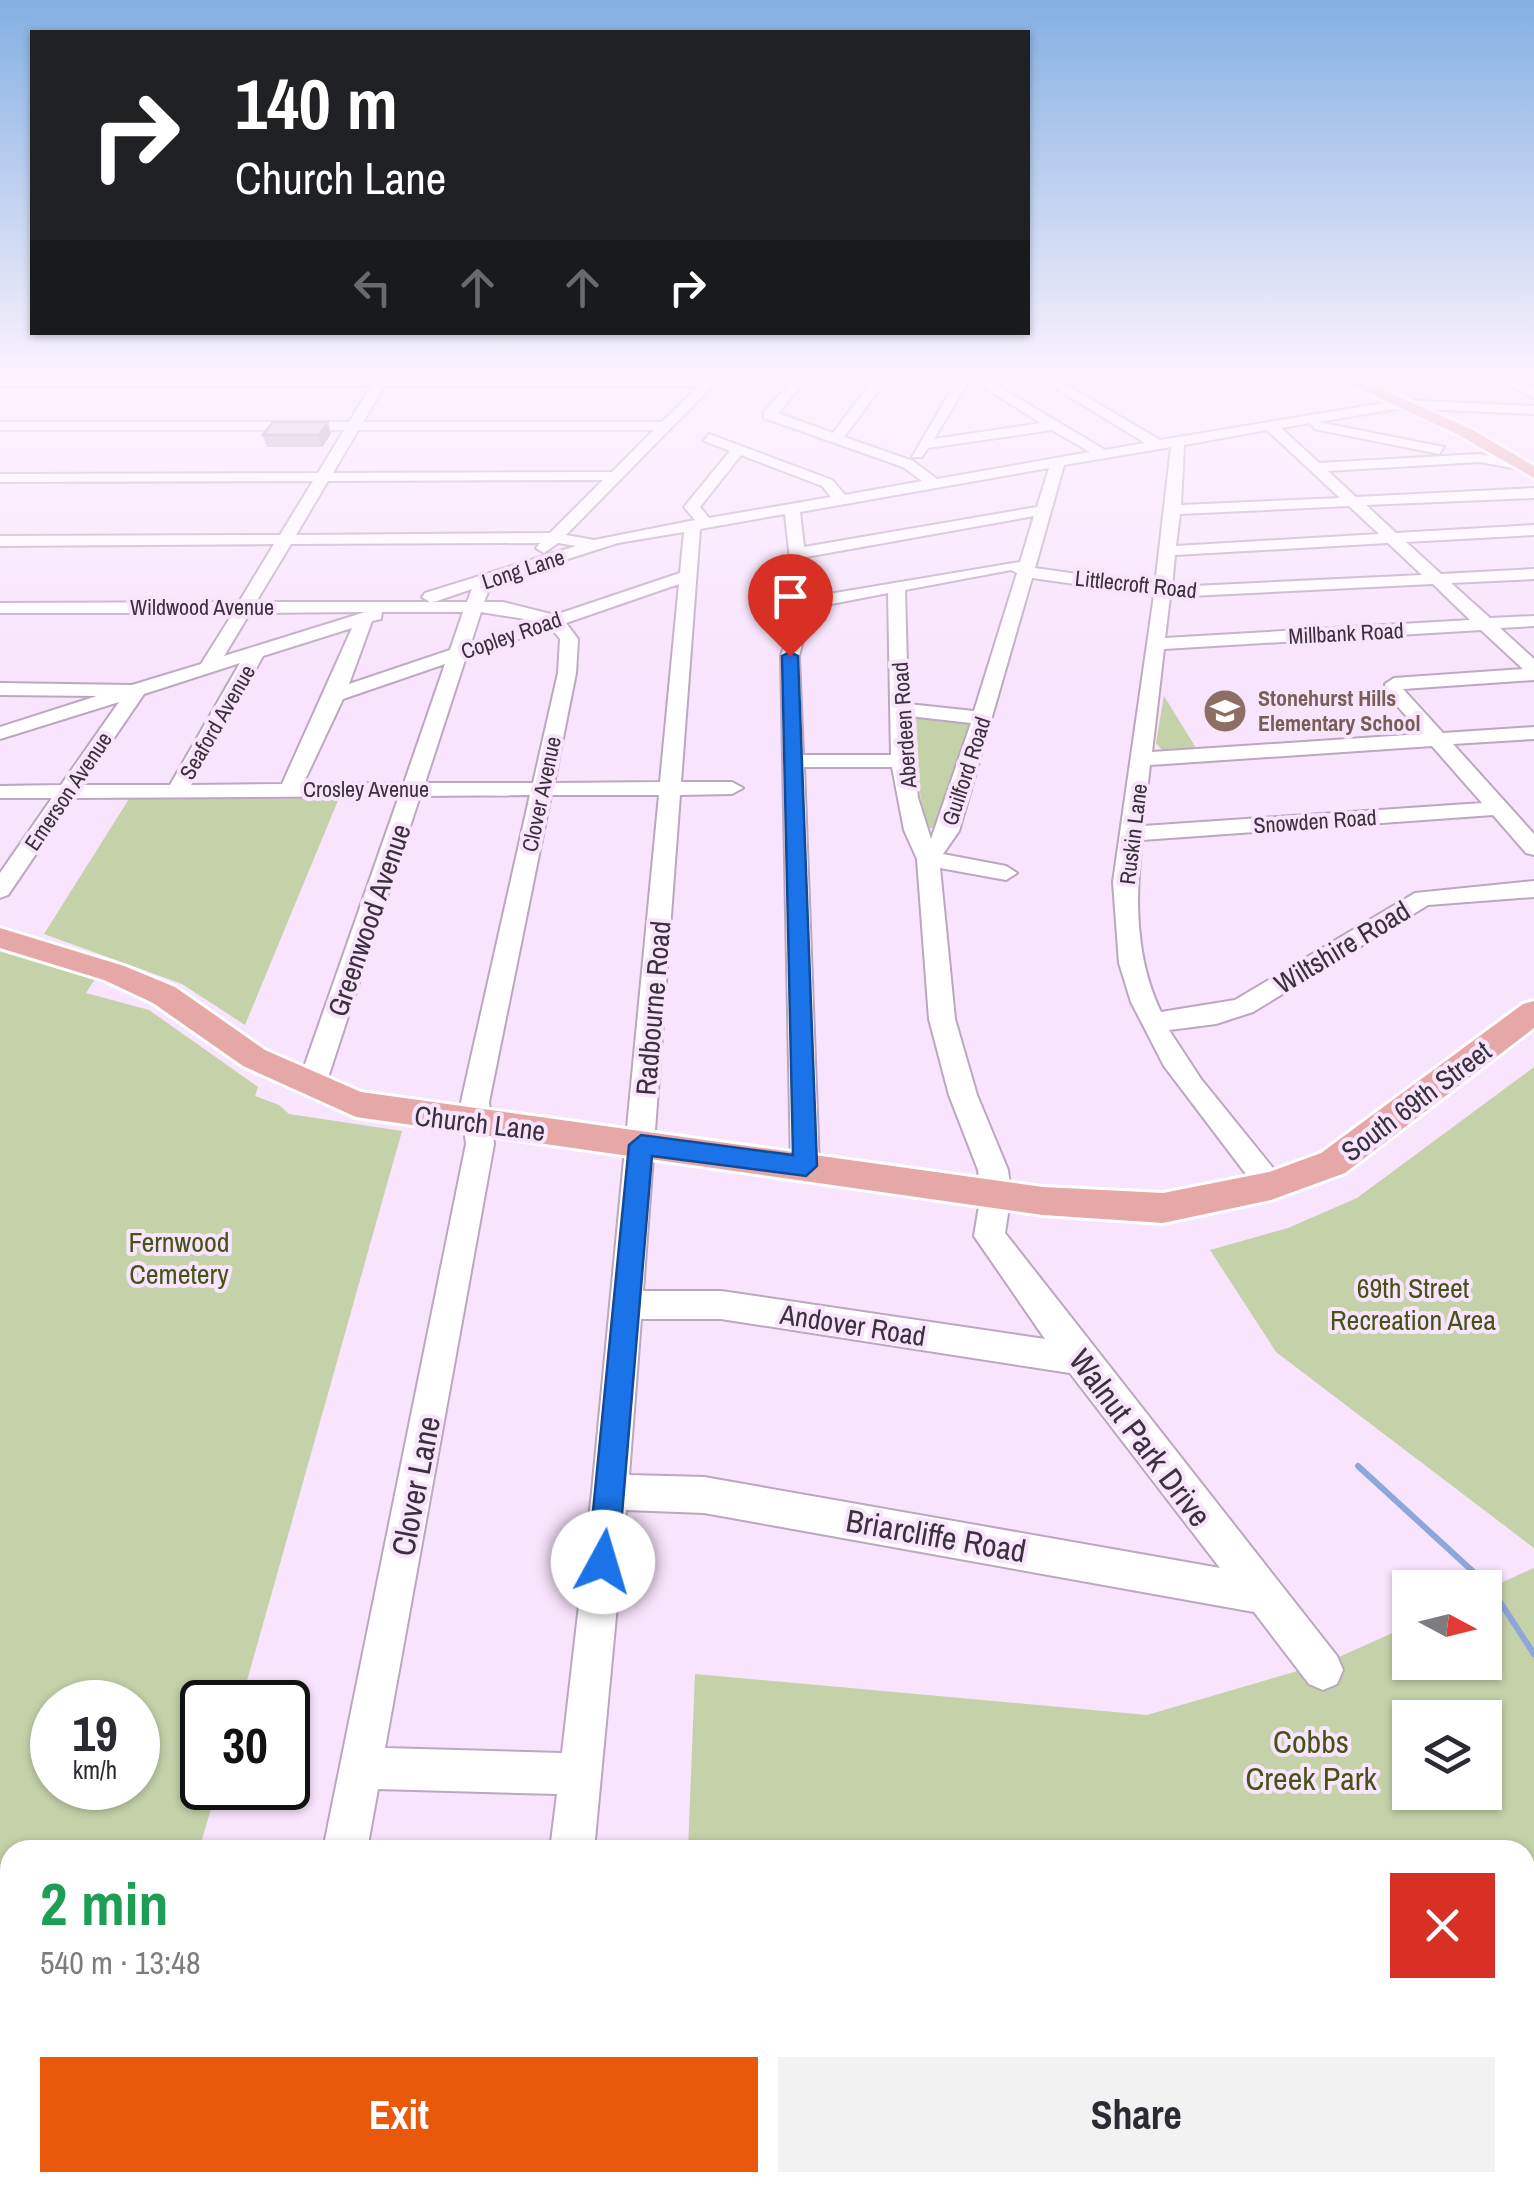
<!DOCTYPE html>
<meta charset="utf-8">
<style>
:root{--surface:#fff;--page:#f2f2f3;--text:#2b2b33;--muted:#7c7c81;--accent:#ea580c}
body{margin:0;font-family:"Archivo Narrow",sans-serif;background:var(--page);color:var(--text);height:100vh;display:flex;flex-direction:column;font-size:38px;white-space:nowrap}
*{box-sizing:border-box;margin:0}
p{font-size:32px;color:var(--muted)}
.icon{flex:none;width:55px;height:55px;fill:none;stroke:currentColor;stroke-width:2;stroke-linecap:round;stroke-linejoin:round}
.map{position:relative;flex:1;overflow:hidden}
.panel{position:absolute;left:0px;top:1840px;width:1535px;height:352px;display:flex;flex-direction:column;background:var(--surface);border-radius:30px 30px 0 0;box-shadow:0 2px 8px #0004}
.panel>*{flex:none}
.top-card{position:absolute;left:30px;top:30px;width:1000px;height:305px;border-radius:0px;box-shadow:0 2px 8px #0004;background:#202124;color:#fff;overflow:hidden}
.needle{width:65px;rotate:97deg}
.controls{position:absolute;left:1392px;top:1570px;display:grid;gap:20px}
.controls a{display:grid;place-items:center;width:110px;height:110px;border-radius:0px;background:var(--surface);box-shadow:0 2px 8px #0004;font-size:50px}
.speed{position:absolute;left:30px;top:1680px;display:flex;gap:20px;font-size:50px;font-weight:700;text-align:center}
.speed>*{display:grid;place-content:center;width:130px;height:130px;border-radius:50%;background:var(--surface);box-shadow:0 2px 8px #0004;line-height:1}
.speed small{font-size:25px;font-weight:400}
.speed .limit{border:5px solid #111;border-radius:15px;background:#fff;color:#111}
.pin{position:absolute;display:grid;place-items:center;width:85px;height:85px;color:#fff;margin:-102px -42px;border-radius:50% 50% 50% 0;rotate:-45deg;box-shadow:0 0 10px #0007}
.pin .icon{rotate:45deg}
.me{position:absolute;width:110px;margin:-55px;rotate:6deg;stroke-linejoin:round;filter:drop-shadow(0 0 8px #0008)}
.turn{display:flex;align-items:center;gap:35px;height:210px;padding:0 40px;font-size:45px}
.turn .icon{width:130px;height:130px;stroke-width:2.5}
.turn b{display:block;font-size:70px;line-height:85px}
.lanes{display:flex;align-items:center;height:95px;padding:0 40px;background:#0003;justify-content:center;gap:50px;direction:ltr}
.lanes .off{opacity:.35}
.round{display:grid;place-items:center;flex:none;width:105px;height:105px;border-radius:0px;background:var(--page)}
.summary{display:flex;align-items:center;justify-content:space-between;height:170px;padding:0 40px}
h1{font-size:60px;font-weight:700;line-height:75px;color:#1e9e55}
.button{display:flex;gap:20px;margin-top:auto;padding:20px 40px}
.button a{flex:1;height:115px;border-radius:0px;background:var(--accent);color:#fff;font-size:40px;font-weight:700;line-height:115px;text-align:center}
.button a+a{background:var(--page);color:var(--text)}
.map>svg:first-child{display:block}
.green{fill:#c4d1a9;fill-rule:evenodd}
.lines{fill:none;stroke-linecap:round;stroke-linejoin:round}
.stream{stroke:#8da7d9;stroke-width:6}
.minor-casing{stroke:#bba7bf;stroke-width:4}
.major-casing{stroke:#fff;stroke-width:6}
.minor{fill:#fff;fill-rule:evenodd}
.major{fill:#e6a8a6;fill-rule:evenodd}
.wall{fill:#af9db2}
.shaded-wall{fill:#8e8091}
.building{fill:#cbb7cf;stroke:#8e8091;stroke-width:2.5}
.route{fill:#1a73e8;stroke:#114b97;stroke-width:2.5}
.labels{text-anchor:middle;stroke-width:8;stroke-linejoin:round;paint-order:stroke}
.far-street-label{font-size:22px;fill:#39313b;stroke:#f8e4fc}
.far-education-label{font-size:22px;font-weight:bold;fill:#785e54;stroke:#f8e4fc;text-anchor:start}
.street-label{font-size:28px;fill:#39313b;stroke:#f8e4fc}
.park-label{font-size:28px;fill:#455416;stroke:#f8e4fc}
.near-street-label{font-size:32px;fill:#39313b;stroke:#f8e4fc}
.near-park-label{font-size:32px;fill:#455416;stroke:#f8e4fc}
</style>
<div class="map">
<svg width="1534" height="2192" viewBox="0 0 1534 2192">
<rect width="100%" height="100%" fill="#f8e4fc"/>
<!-- green -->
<g class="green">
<path d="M1164 696 1196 748 1162 750 1156 743Z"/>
<path d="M916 716 972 724 941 829 922 827Z"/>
<path d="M339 798 245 1025 182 984 44 934 129 799Z"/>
<path d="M0 950 95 979 86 993 149 1010 258 1087 255 1096 279 1105 289 1114 402 1131 241 1702H202V1788H217L199 1850H10V2182L106 2183 103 2192H0ZM52 1702H138V1788H52Z"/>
<path d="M1534 1067V1548L1276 1352 1210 1250 1288 1228 1357 1198Z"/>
<path d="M1534 1568V2192H674L675 2182H1525V1850H688L695 1674 1147 1715 1328 1662 1410 1625V1662H1485V1590ZM1410 1718H1485V1792H1410Z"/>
</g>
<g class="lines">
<!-- stream -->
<path class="stream" d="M1358 1466 1491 1588 1534 1654"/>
<defs>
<g id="minor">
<path d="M0 379H719L566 535 594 540 695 520 684 507 730 451 704 441 709 434 832 480 845 495 922 481 903 467 764 418V412L794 379H807L778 413 833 433 874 379H887L844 437 913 461 937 479 1090 452 1052 430 928 448 922 457H912L958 379H970L934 439 1041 423 971 379H986L1105 450 1145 443 1041 379H1056L1160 440 1402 400 1534 406V414L1402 408 1318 422 1444 447 1439 454 1315 429 1310 423 1281 428 1319 463 1480 454 1534 464V472L1480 462 1328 471 1356 497 1534 488V498L1366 505 1396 533 1534 525V535L1406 542 1441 574 1534 569V579L1451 583 1490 618 1534 616V626L1500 628 1534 659V680L1403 689 1443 733 1534 727V739L1453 744 1534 834V855L1526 853 1493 815 1142 840C1135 898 1135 958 1161 1012L1235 1000 1415 893 1534 881V897L1428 905 1253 1012 1216 1024 1169 1030 1201 1079 1281 1178 1286 1186 1281 1194 1271 1198 1261 1194 1164 1066 1131 1002 1119 963 1113 882 1154 595 1032 578 959 831 943 854 1006 866 1017 873 1006 880 940 868 955 1019 977 1095 1008 1170 1011 1194 1005 1233 1337 1656 1343 1670 1337 1684 1323 1690 1309 1684 1254 1612 704 1513 626 1510 594 1850H550L557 1794 378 1789 367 1850H323L466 1144 461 1102 530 795 420 796 325 1087 311 1097 297 1087 399 796 74 798 8 895 0 898V873L52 798H0V786L61 785 119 702 0 739V727L97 696 0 695V683L132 685 201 664 233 613H0V603L239 602 274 544 0 546V536L280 535 313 481 0 482V474L318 473 344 430H0V422H349L371 386H0ZM384 386H699L662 422H363ZM358 430H654L612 472 333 473ZM1267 430 1340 498 1181 505 1184 445ZM1171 447 1155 585 1035 568 1064 465ZM741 455 822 486 831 497 709 518 700 507ZM1049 468 1037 507 804 547 800 512ZM603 480 550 533 296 535 328 481ZM1349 506 1379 534 1176 546 1180 514ZM785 514C790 564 799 608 781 656L791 1166 795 1174H815L819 1166 804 767H892L904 830 917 859 929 1019 949 1095 978 1170 981 1194 974 1236 1045 1339 721 1291H643L680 795 732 794 743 788 732 782H681L700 529ZM1034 516 1020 562 811 597 806 557ZM684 532 680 573 555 615 503 602H484L488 592 480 587 618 543ZM540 543 536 548 544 553 558 543 576 546 425 593 422 597 430 602H256L291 544ZM1388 543 1422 575 1172 587 1175 555ZM1011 570 1017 573 974 711 908 704 905 590ZM679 584 660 782 554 783 576 673 578 639 566 623ZM1433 584 1470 620 1165 638 1170 597ZM472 589 467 602H432L437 601ZM888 593 891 755H803L799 656 811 608ZM365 612 359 614 224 656 250 613ZM382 612H463L450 650 349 684 372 621 381 619ZM481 612 537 621 471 643ZM352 628 282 784 191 785 263 656ZM551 628 560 639 558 673 533 783H425L466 657ZM1481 630 1523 669 1394 678 1385 684 1386 693 1422 734 1152 752 1164 649ZM240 663 170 785H82L144 694ZM445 664 404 783 303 784 343 699ZM909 716 971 723 931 839 918 798ZM1432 746 1482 803 1143 826 1150 765ZM551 795H659L592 1492 562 1753 385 1748 494 1144 489 1102ZM641 1319H721L1070 1373 1220 1568 704 1477 629 1475Z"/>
<path d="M1496 379H1513L1534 389V398Z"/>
</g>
<g id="major">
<path d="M1339 379H1359L1471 429 1534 466V478L1459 435Z"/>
<path d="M0 928 124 966 175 987 265 1050 361 1092 1043 1187 1163 1193 1269 1172 1321 1153 1523 1004 1534 1001V1028L1345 1173 1271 1200 1163 1223 1043 1215 356 1117 243 1066 153 1003 104 980 0 948Z"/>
</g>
</defs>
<!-- minor casing -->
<use href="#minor" class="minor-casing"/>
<!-- major casing -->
<use href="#major" class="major-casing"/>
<!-- minor -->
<use href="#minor" class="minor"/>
<!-- major -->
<use href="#major" class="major"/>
</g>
<!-- wall -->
<path class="wall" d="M328 422 331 434 322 447H267L263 435Z"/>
<!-- shaded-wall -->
<path class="shaded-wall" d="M328 422 331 434 322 447 319 435Z"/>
<!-- building -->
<path class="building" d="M273 422H328L319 435H263Z"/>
<!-- sky -->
<linearGradient id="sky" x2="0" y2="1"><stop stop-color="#83afe2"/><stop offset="0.55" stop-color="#fcf3fe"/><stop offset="1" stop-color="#fcf3fe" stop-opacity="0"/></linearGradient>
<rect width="1534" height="686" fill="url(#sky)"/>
<!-- route -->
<path class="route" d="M790 652 798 656 817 1166 806 1176 652 1156 618 1562 614 1573 603 1577 592 1573 588 1562 629 1145 641 1135 793 1155 782 656Z"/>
<!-- icons -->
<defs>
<symbol id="school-disc" viewBox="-11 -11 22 22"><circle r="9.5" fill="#8d6e63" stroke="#f8e4fc"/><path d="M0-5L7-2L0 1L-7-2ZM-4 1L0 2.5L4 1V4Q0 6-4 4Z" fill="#fff"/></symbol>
</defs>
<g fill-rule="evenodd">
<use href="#school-disc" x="1200" y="686" width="50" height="50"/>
</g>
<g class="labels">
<!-- far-street labels -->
<g class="far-street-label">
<text transform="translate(523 569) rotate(-18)" y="8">Long Lane</text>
<text transform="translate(1136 584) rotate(6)" y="8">Littlecroft Road</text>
<text x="202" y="615">Wildwood Avenue</text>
<text transform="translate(1346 633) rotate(-3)" y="8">Millbank Road</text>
<text transform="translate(511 635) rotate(-19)" y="8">Copley Road</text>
<text transform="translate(217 722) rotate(-60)" y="8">Seaford Avenue</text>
<text transform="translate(904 725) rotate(-94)" y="8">Aberdeen Road</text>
<text transform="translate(966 771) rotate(-72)" y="8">Guilford Road</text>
<text x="366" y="797">Crosley Avenue</text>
<text transform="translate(68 791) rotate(-56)" y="8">Emerson Avenue</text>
<text transform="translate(541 794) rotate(-78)" y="8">Clover Avenue</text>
<text transform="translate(1315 821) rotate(-4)" y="8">Snowden Road</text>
<text transform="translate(1133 834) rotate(-83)" y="8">Ruskin Lane</text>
</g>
<!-- far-education labels -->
<g class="far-education-label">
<text x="1258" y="706">Stonehurst Hills<tspan x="1258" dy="25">Elementary School</tspan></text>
</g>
<!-- street labels -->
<g class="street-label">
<text transform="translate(369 920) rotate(-71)" y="10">Greenwood Avenue</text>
<text transform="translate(1342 947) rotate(-31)" y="10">Wiltshire Road</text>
<text transform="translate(653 1008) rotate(-85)" y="10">Radbourne Road</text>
<text transform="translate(1416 1101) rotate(-37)" y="10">South 69th Street</text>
<text transform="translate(480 1123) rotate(7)" y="10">Church Lane</text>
<text transform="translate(853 1325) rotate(9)" y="10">Andover Road</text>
</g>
<!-- park labels -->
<g class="park-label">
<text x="179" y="1252">Fernwood<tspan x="179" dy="32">Cemetery</tspan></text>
<text x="1413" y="1298">69th Street<tspan x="1413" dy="32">Recreation Area</tspan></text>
</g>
<!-- near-street labels -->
<g class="near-street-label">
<text transform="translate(1140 1438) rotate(53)" y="11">Walnut Park Drive</text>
<text transform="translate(416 1486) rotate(-79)" y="11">Clover Lane</text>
<text transform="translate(936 1536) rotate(10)" y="11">Briarcliffe Road</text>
</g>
<!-- near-park labels -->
<g class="near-park-label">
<text x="1311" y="1753">Cobbs<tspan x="1311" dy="37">Creek Park</tspan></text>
</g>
</g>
</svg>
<div class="controls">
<a><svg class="needle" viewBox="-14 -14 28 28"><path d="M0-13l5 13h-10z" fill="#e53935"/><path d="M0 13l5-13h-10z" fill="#7c7c81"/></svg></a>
<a><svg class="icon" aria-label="layers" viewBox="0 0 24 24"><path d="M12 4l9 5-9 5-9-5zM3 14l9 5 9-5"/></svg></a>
</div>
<div class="speed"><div>19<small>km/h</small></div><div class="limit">30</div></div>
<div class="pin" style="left:790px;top:656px;background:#d93025"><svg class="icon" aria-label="arrive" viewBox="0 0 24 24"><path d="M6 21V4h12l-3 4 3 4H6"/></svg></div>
<svg class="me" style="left:603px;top:1562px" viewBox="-20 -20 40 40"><circle r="19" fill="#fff"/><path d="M0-13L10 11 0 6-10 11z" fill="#1a73e8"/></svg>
<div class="top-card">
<div class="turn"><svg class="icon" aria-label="right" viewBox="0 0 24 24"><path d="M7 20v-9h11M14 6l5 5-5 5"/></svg><div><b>140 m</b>Church Lane</div></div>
<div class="lanes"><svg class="icon off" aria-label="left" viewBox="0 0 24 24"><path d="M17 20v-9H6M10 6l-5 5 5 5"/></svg><svg class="icon off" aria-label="ahead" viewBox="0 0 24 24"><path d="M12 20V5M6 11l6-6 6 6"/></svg><svg class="icon off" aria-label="ahead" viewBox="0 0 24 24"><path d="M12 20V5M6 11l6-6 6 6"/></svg><svg class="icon" aria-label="right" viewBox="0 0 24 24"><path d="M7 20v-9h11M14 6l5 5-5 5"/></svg></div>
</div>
<section class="panel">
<div class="summary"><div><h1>2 min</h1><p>540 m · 13:48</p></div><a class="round" style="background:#d93025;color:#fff"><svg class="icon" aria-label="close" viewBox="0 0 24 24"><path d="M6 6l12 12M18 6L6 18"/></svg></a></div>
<div class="button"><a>Exit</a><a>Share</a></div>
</section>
</div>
